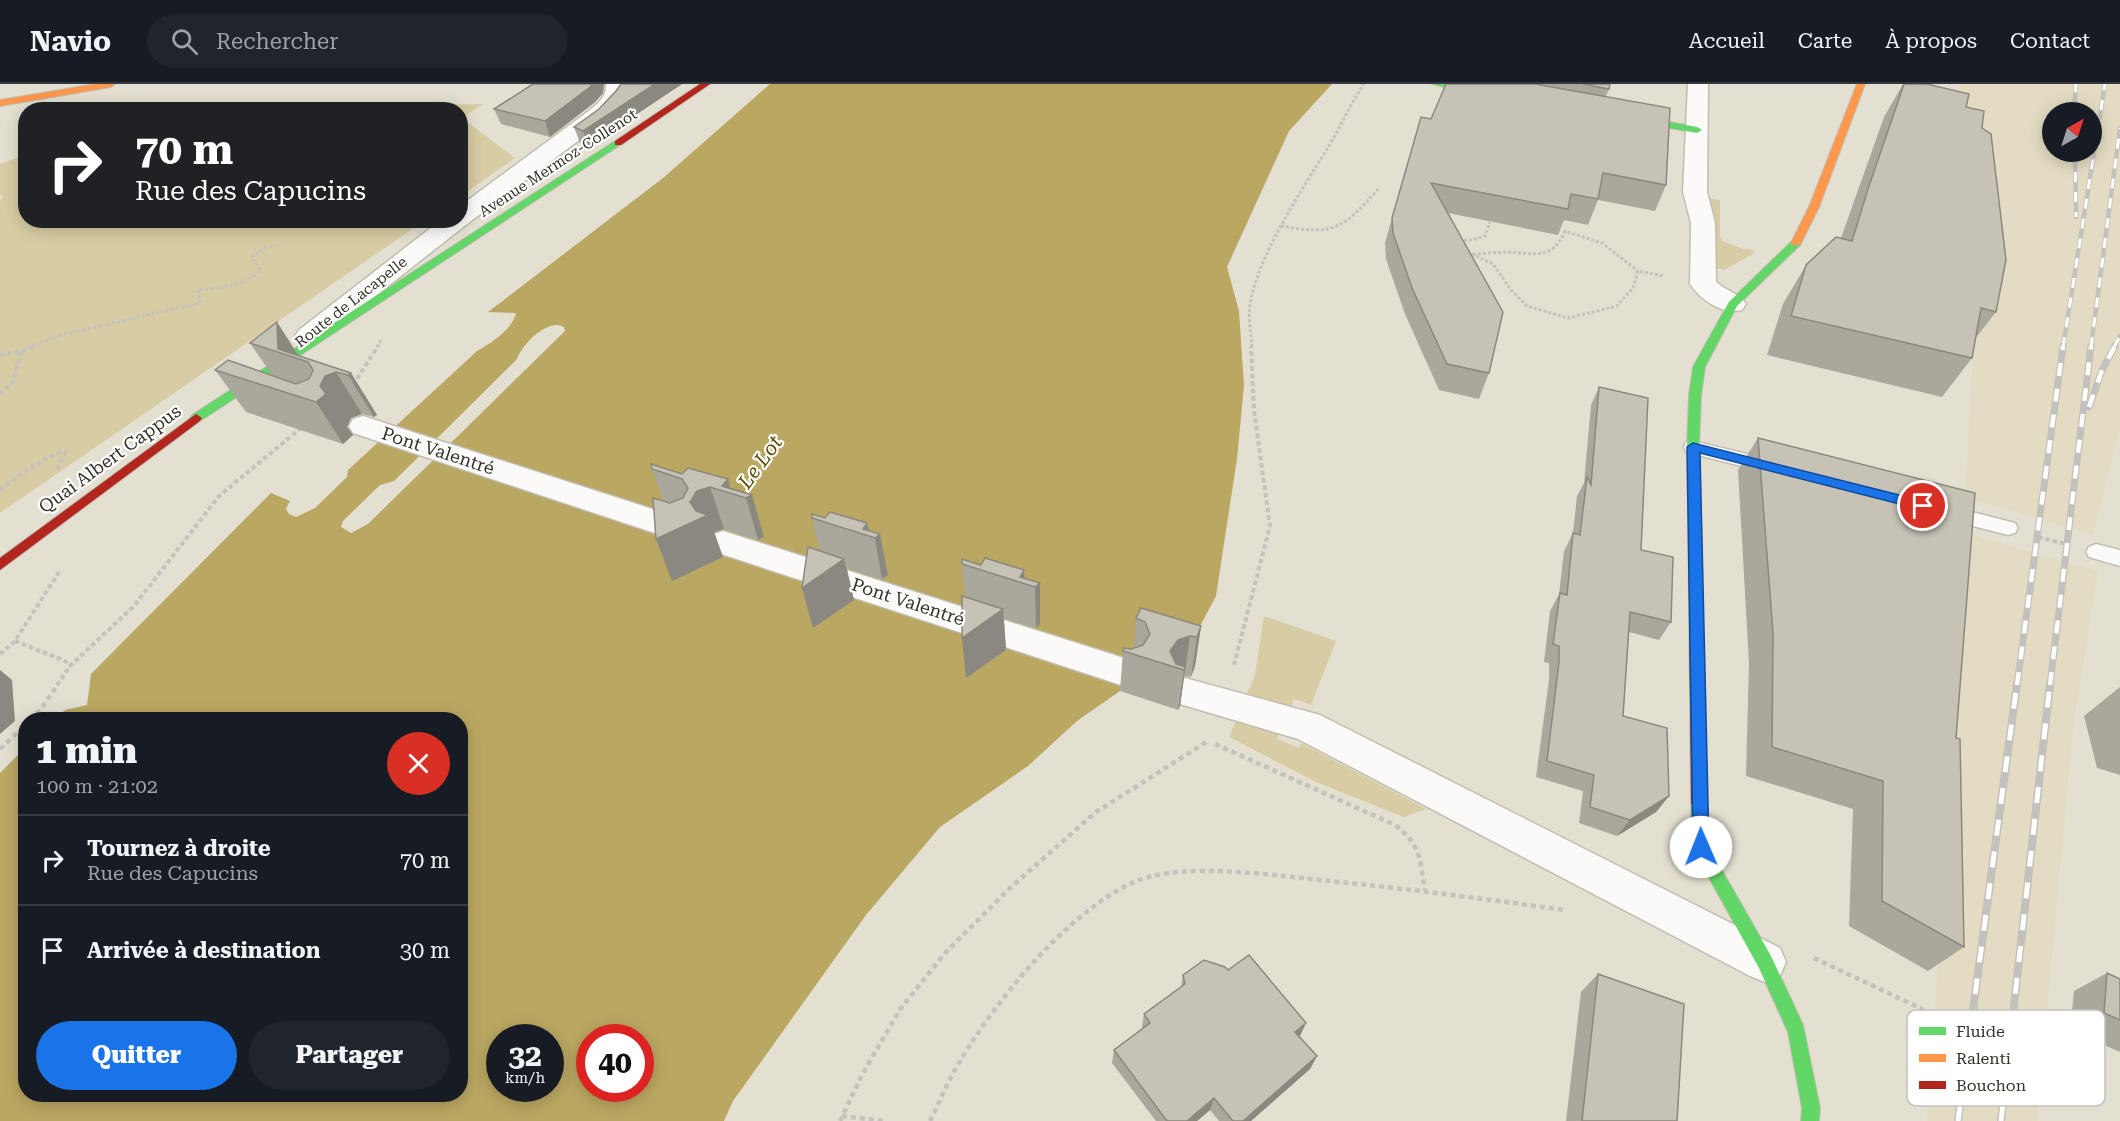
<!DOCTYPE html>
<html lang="fr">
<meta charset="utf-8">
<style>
:root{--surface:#171b24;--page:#20242c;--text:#f1f3f6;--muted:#9ea1a6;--line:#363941;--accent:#1a73e8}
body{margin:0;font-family:"Roboto Serif",serif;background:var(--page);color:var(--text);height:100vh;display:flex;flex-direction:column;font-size:22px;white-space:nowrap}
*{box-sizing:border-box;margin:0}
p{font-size:20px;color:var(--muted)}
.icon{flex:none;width:33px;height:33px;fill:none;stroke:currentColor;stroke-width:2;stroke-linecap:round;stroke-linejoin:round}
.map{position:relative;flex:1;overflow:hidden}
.sheet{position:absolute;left:18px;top:628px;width:450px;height:390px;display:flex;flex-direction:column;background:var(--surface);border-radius:24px;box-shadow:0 3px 15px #0003}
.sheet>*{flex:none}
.guide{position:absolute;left:18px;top:18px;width:450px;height:126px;border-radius:24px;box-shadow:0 3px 15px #0003;background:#202124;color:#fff;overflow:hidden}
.needle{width:39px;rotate:39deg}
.buttons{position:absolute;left:2042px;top:18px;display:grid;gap:12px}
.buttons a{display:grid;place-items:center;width:60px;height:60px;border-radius:50%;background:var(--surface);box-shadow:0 3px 15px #0003;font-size:30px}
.speed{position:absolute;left:486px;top:940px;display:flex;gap:12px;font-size:30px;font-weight:700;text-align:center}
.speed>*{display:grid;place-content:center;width:78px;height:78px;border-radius:50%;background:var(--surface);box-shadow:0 3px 15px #0003;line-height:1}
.speed small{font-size:15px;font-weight:400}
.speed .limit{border:9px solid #d22;background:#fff;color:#111}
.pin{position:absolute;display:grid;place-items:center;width:51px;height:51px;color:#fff;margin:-26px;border:3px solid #fff;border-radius:50%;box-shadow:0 2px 6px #0007}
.me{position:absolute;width:66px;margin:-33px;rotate:359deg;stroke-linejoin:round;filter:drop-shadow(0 0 4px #0008)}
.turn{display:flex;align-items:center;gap:21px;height:126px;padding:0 18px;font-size:27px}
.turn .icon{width:78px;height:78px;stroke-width:2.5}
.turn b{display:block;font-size:42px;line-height:51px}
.round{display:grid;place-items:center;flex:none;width:63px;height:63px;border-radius:32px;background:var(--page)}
.head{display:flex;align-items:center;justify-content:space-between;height:102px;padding:0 18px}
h1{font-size:36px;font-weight:800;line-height:45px}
.button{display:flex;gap:12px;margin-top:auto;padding:12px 18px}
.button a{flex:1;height:69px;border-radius:36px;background:var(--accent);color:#fff;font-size:24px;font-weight:800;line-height:69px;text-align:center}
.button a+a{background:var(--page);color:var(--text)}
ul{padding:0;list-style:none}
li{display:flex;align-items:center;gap:18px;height:90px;padding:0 18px;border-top:2px solid var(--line)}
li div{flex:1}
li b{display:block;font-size:22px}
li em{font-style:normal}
header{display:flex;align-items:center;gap:36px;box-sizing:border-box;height:84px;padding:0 30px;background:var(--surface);border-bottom:2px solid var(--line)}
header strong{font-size:28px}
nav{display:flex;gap:33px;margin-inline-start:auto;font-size:21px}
.search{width:420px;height:54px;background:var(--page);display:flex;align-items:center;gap:15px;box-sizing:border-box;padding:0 21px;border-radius:33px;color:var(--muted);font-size:22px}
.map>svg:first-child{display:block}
.built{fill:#e3dcc2;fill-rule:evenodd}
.green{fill:#d8cca4}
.water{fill:#baa762;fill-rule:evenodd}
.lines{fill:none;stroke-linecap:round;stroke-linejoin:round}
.lane-casing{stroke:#c0bdb1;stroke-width:3}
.street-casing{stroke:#c0bdb1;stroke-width:3}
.fast-casing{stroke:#c0bdb1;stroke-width:2}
.slow-casing{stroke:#c0bdb1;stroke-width:2}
.jam-casing{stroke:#c0bdb1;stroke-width:2}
.path-far2{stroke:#c4c2bd;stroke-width:3;stroke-dasharray:3 2;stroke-linecap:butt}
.path-far1{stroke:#c4c2bd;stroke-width:4;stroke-dasharray:4.5 3;stroke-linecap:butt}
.path{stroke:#c4c2bd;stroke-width:4.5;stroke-dasharray:5 4;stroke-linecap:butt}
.lane{fill:#fbfaf8;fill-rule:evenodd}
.street{fill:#fbfaf8;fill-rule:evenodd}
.fast{fill:#63d668;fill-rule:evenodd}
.slow{fill:#ff974d;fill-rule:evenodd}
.jam{fill:#b3261e;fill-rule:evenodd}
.rail-far2-casing{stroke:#c2c1bd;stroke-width:4.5}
.rail-far1-casing{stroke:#c2c1bd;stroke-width:7}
.rail-casing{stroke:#c2c1bd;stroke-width:8}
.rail-far2{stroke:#fff;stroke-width:3;stroke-dasharray:10;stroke-linecap:butt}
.rail-far1{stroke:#fff;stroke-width:4.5;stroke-dasharray:13;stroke-linecap:butt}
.rail{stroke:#fff;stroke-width:5;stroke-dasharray:16;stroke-linecap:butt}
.wall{fill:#aaa79d}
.shaded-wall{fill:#8b887f}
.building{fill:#c6c2b6;stroke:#8b887f;stroke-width:1.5}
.route{fill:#1a73e8;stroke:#114b97;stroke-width:1.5}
.labels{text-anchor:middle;stroke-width:4.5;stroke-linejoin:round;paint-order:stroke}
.far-street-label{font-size:15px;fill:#353127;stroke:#fff}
.street-label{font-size:18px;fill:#353127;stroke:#fff}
.water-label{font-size:20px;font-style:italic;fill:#5e4c02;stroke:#fff}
.key{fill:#fff;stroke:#c2c1be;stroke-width:1.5}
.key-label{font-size:16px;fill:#353127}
</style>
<header>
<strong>Navio</strong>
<div class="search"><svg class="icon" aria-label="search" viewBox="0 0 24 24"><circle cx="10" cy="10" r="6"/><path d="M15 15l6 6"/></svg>Rechercher</div>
<nav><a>Accueil</a><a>Carte</a><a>À propos</a><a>Contact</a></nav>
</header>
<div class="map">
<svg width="2120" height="1037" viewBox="0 0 2120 1037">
<rect width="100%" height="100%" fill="#e4e0d1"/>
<!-- built -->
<g class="built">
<path d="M1960 0H2120V343L2093 451 1965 413 1973 268 1985 216 1945 48ZM2052 28H2091V68H2052Z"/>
<path d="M1969 450 2098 487 2073 645 2037 1037H1927Z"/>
</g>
<!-- green -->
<g class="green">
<path d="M483 20 462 34 515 74 461 112 460 26 243 25 300 22Z"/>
<path d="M25 71 26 136 424 137 0 429V116L3 113 0 110V80Z"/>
<path d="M1706 114 1720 116V152L1722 157 1743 165 1754 166 1753 170 1724 186 1716 184Z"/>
<path d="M1264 532 1336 557 1311 621 1294 615 1277 655 1299 664 1301 659 1426 725 1404 733 1316 698 1229 653 1255 591Z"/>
</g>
<!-- water -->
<path class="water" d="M770 0H1332L1289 47 1227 183 1239 227 1244 301 1237 375 1216 512 1181 578 1122 603 1120 607 1077 637 1028 682 940 743 866 831 733 1017 724 1037H0V689L25 664 26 1011H460V636H55L65 626 87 621 91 590 271 409 290 417 286 425 289 430 296 433 315 424 347 393 348 386 477 267C491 259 512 246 516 229L488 228 663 94ZM559 241 564 243 565 247 368 440 351 449 341 443 343 437 380 401 394 397 517 275C523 260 542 240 559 241ZM500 954H550V1005H500ZM590 954H640V1005H590Z"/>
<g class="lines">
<defs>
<g id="lane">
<path d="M1693 357 1780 378 1783 383 1780 388 1773 390 1686 368 1684 363 1686 358Z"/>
<path d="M1945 421 2015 439 2018 444 2015 449 2008 451 1938 433 1935 428 1938 423Z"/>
<path d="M2096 460 2120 466V482L2089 473 2086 468 2089 463Z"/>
</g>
<g id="street">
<path d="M606 0H626C629 16 613 28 602 39L467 140 317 258 308 260 299 258 295 252 299 246 441 136H460V122L586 29C596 21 607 14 606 0Z"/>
<path d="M1688 0H1708L1707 108 1715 139 1716 198C1725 206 1740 210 1746 220L1742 226C1722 231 1701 216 1690 200L1691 139 1683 108Z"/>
<path d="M363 332 696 439 701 447 696 455 685 459 353 349 349 342 353 335Z"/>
<path d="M723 447 1127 575 1139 579 1144 589 1139 599 1127 603 712 467 707 459 712 451Z"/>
<path d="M1185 594 1320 631 1780 864 1786 878 1780 892 1765 898 1750 892 1298 655 1173 618 1167 608 1173 598Z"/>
</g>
<g id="fast">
<path d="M1432 0H1450L1494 10 1490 13Z"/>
<path d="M1624 30 1697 43 1702 46 1697 49 1621 35 1620 33Z"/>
<path d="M615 57 623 59 200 337H192L190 334 192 331Z"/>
<path d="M1796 156 1800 157V161L1737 222 1705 283 1701 311 1699 363 1700 417 1694 422 1690 420 1688 417 1687 363 1689 311 1693 283 1729 218 1792 157Z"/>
<path d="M1699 712 1704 714 1707 719 1708 762 1771 872 1803 941 1820 1024 1819 1037H1801L1802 1024 1788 948 1759 884 1692 763 1691 719 1694 714Z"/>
</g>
<g id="slow">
<path d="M96 0H115L111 3 0 22V16Z"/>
<path d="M1857 0H1865L1819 123 1800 161H1792L1791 159 1809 123Z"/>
</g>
<g id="jam">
<path d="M700 0H710L621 61H615V57Z"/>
<path d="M196 330 202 334 200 337 0 486V474Z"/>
<path d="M1694 412 1700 417 1707 719 1704 724 1699 726 1694 724 1691 719 1688 417Z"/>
</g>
</defs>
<!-- lane casing -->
<use href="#lane" class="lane-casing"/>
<!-- street casing -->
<use href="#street" class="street-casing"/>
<!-- fast casing -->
<use href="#fast" class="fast-casing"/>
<!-- slow casing -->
<use href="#slow" class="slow-casing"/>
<!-- jam casing -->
<use href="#jam" class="jam-casing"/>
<!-- path-far2 -->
<g class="path-far2">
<path d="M1281 142C1334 152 1344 144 1378 105"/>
<path d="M1459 156H1472L1485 152 1490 138"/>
<path d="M1467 168 1493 180 1511 206 1527 222 1568 234 1617 222 1633 204 1638 187 1664 192"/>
<path d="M1473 170C1484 170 1496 168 1507 168 1535 169 1552 177 1565 147L1602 159 1638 187"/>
<path d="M31 263 57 252 200 219 198 206C219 203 245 203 260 186L252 173 263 164 275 161"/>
<path d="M377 263 381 256"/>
<path d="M1252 263C1251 250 1248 234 1250 221 1258 170 1303 105 1330 60 1342 40 1351 19 1364 0"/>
</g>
<!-- path-far1 -->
<g class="path-far1">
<path d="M0 271 22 267 35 262"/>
<path d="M353 301 378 262"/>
<path d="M0 310 12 300 22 267"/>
<path d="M0 406 28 385 60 368 65 369 56 388"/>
<path d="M2038 453 2066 460"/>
<path d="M15 557 65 577 70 582"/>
<path d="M0 570 15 557 59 488"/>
<path d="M1234 581 1270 442 1254 327 1251 262"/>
<path d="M57 601 70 582 134 522 219 412 301 344"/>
</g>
<!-- path -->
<g class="path">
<path d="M30 636 41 625 58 600"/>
<path d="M1215 660 1395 741C1421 760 1420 777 1425 806"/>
<path d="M0 665 26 640"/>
<path d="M1814 874 1922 925 1913 999"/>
<path d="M842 1032 885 1037"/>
<path d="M840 1037 863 989 901 924 946 868 1010 804 1096 728 1208 657"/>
<path d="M930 1037C939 1020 946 1001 956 984 992 921 1065 830 1132 799 1180 776 1278 792 1330 797 1408 805 1486 815 1564 826"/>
</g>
<!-- lane -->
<use href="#lane" class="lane"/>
<!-- street -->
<use href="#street" class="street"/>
<!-- fast -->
<use href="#fast" class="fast"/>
<!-- slow -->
<use href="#slow" class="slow"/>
<!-- jam -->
<use href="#jam" class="jam"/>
<defs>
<g id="rail-far2">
<path d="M2074 28 2076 0"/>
<path d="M2075 68 2076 133"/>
<path d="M2063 263 2105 0"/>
<path d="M2091 263 2120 44"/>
<path d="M2114 263 2120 252"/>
</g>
<g id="rail-far1">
<path d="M2089 323 2102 286 2115 262"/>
<path d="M2017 601 2063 262"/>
<path d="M2050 601 2091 262"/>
</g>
<g id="rail">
<path d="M1958 1037 2017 600"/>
<path d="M2001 1037 2050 600"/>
</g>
</defs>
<!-- rail-far2 casing -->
<use href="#rail-far2" class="rail-far2-casing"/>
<!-- rail-far1 casing -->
<use href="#rail-far1" class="rail-far1-casing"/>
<!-- rail casing -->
<use href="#rail" class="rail-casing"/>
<!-- rail-far2 -->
<use href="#rail-far2" class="rail-far2"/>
<!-- rail-far1 -->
<use href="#rail-far1" class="rail-far1"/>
<!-- rail -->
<use href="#rail" class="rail"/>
</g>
<!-- wall -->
<g class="wall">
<path d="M621 0H682L589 62 580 59 574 43 599 25 616 7Z"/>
<path d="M1446 0H1610L1609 5 1606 12 1666 101 1655 127 1598 116 1588 141 1564 136 1558 151 1448 129 1489 289 1479 315 1439 306 1405 230 1386 175 1385 159 1392 134 1431 35Z"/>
<path d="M1903 0H1927L1966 23 1982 44 1996 228 1975 255 1972 274 1942 313 1767 271 1783 220 1806 181 1841 154 1884 33Z"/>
<path d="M603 9 595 18 550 53 501 40 494 25Z"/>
<path d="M277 238 298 271 351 289 377 331 374 333 362 330 351 334 347 343 353 351 343 360 246 328 215 286 272 291 250 259Z"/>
<path d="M1599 303 1641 466 1671 538 1659 556 1629 548 1623 632 1669 712 1656 728 1617 752 1579 739 1583 707 1536 693 1549 596V579L1544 578 1550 527 1559 510 1564 467 1573 449 1577 412 1584 399 1591 321Z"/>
<path d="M1758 354 1956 654 1964 863 1928 887 1849 842 1853 725 1746 692 1749 579 1738 386Z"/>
<path d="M652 385 728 395 730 405 752 411 764 453 758 456 724 445 714 448 723 473 672 497 664 417Z"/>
<path d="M812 434H825L867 439 869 446 880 450 888 491 882 495 847 484 854 516 813 544 802 504 820 467Z"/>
<path d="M962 480 1024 495 1040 499V540L1036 544 1004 534 1006 566 966 594 965 513Z"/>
<path d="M1136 534 1201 542 1195 582 1191 593 1184 592 1180 622 1178 626 1120 607 1123 567 1134 564Z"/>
<path d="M2120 603V691L2097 684 2084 632Z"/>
<path d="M1228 886 1300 952 1299 953 1317 972 1310 985 1251 1037H1219L1210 1026 1197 1037H1156L1112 979 1114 966 1143 944 1142 943 1144 930 1181 903 1183 891Z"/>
<path d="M2107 889 2120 895V968L2070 946 2074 907Z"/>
<path d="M1598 890 1677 1037H1566L1581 908Z"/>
</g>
<!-- shaded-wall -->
<g class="shaded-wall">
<path d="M593 0H604L603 9 595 18 550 53 545 37Z"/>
<path d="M655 0H682L589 62 583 47Z"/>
<path d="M277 238 301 276 278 265Z"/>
<path d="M336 288 362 330 351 334 347 343 353 351 343 360 316 318 320 302 325 292Z"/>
<path d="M351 289 377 331 374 333 348 291Z"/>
<path d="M728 395 732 410 722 402Z"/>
<path d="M710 403 724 445 714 448 723 473 672 497 656 455 690 418 697 407Z"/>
<path d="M752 411 764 453 758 456 746 414Z"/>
<path d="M867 439 870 452 863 445Z"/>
<path d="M880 450 888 491 882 495 875 454Z"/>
<path d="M844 475 854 516 813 544 802 504Z"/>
<path d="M1024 486 1025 500 1020 493Z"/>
<path d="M1040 499V540L1036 544 1035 503Z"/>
<path d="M1003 525 1006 566 966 594 962 554Z"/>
<path d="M1201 542 1195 582 1191 593 1197 553Z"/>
<path d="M1190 552 1180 622 1178 626 1184 586 1168 581 1170 567 1178 556Z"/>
<path d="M0 586 12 596 15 637 0 650Z"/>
<path d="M1669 712 1656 728 1617 752 1630 736Z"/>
<path d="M1306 939 1300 952 1289 961 1295 948Z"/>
<path d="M1317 972 1310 985 1251 1037H1243Z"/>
<path d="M1214 1014 1210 1026 1197 1037H1187Z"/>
</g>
<!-- building -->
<g class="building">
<path d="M533 0H593L590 3 545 37 494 25Z"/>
<path d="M621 0H655L583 47 574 43 599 25 616 7Z"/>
<path d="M1446 0H1535L1670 24 1666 101 1603 89 1598 115 1571 110 1568 125 1431 99 1503 228 1489 289 1447 280 1412 204 1393 149 1392 134 1421 33 1431 35Z"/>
<path d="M1583 0H1610L1609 5Z"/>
<path d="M1904 0H1927L1969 10 1966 23 1984 27 1982 44 1991 50 2006 176 1996 228 1981 224 1972 274 1791 232 1806 181 1836 153 1852 157 1868 105Z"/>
<path d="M277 238 278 265 351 289 348 291 336 288 325 292 320 302 326 310 316 318 215 286 228 276 296 300 309 295 313 286 308 278 250 259Z"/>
<path d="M1599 303 1648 314 1641 466 1673 473 1671 538 1630 528 1623 632 1667 644 1669 712 1630 736 1590 723 1594 691 1547 677 1559 578V562L1553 560 1560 509 1567 511 1573 449 1580 451 1587 393 1591 401Z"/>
<path d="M1758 354 1975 409 1956 654 1960 655 1964 863 1882 817 1883 697 1772 663 1773 548Z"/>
<path d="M651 380 682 390 688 384 728 395 722 402 752 411 746 414 710 403 697 407 690 418 696 427 708 431 656 455 653 414 670 419 683 414 688 404 682 395 652 385Z"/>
<path d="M830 428 867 439 863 445 880 450 875 454 812 434V430L825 434Z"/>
<path d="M808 463 844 475 802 504Z"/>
<path d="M985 474 1024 486 1020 493 1040 499 1035 503 962 480V475L981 481Z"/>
<path d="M962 512 1003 525 962 554Z"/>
<path d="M1141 524 1201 542 1197 553 1190 552 1178 556 1170 567 1176 580 1185 583 1184 586 1123 567 1124 564 1131 565 1143 561 1150 550 1145 538 1136 534Z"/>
<path d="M1249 871 1306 939 1295 948 1317 972 1243 1037H1233L1214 1014 1187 1037H1167L1114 966 1150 939 1144 930 1185 900 1183 891 1204 876 1225 883 1228 886Z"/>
<path d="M2107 889 2120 895V936L2104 929Z"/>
<path d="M1598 890 1684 920 1677 1037H1582Z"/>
</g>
<!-- route -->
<path class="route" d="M1693 359 1923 417 1930 422 1923 426 1700 369 1709 763 1706 768 1701 770 1695 768 1693 763 1687 363Z"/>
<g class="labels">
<!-- far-street labels -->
<g class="far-street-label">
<text transform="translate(558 79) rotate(-33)" y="5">Avenue Mermoz-Collenot</text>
<text transform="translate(351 218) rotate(-38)" y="5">Route de Lacapelle</text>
</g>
<!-- street labels -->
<g class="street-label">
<text transform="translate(438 367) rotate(18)" y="6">Pont Valentré</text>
<text transform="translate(110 375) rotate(-36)" y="6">Quai Albert Cappus</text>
<text transform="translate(908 518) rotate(18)" y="6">Pont Valentré</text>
</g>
<!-- water labels -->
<g class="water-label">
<text transform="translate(760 378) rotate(-54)" y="7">Le Lot</text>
</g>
</g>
<!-- legend -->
<rect x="1907" y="926" width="198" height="96" rx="9" class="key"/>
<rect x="1919" y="943" width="27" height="8" fill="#63d668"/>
<rect x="1919" y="970" width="27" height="8" fill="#ff974d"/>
<rect x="1919" y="997" width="27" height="8" fill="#b3261e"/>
<g class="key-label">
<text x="1956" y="953">Fluide</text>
<text x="1956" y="980">Ralenti</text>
<text x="1956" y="1007">Bouchon</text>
</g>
</svg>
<div class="buttons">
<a><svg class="needle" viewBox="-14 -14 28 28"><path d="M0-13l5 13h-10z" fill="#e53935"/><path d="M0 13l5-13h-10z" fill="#9ea1a6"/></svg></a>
</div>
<div class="speed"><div>32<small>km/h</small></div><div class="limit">40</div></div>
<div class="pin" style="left:1923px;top:422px;background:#d93025"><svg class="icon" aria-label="arrive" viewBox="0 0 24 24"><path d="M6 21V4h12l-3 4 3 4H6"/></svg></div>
<svg class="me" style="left:1701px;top:763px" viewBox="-20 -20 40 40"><circle r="19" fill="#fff"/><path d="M0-13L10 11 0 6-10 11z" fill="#1a73e8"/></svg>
<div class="guide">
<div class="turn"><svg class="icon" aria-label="right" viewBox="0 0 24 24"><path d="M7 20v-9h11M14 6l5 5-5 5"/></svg><div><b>70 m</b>Rue des Capucins</div></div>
</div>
<section class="sheet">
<div class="head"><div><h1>1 min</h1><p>100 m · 21:02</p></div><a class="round" style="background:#d93025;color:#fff"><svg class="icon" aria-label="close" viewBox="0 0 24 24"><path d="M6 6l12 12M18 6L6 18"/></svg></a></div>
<ul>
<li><svg class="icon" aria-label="right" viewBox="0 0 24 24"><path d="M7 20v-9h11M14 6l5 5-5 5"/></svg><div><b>Tournez à droite</b><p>Rue des Capucins</p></div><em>70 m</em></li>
<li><svg class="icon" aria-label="arrive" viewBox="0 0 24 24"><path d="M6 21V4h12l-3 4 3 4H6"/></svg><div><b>Arrivée à destination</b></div><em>30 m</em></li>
</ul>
<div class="button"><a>Quitter</a><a>Partager</a></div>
</section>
</div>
